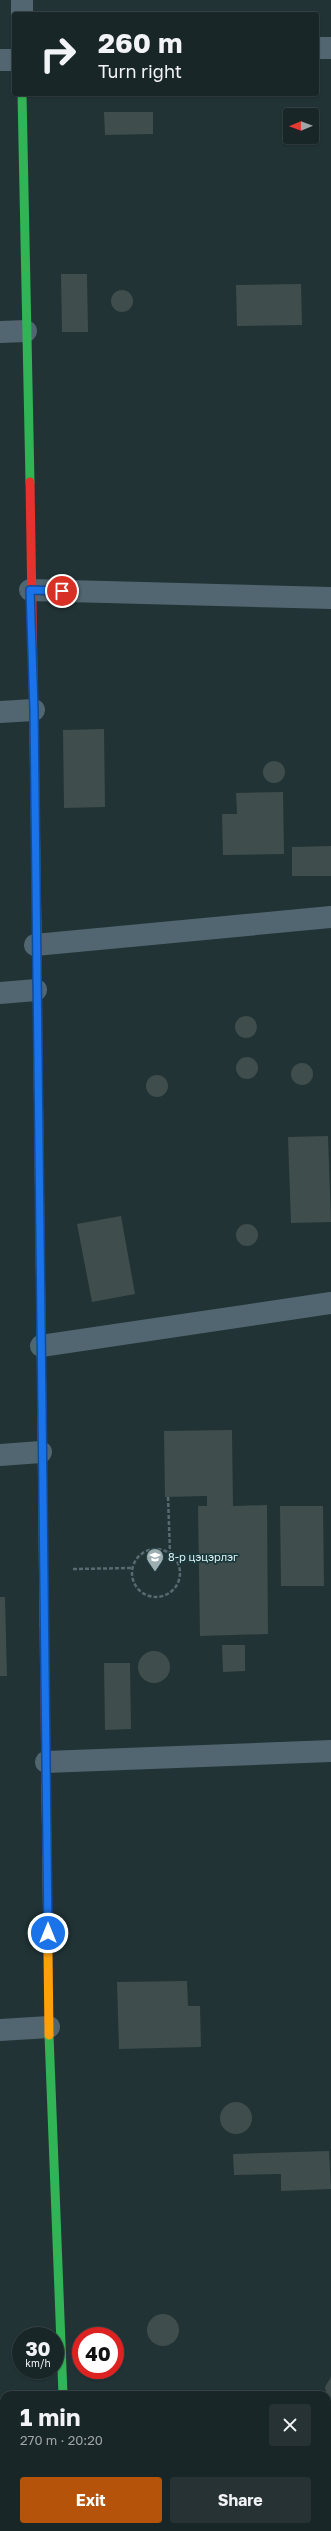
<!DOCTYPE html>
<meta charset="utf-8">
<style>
:root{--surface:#192628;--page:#263234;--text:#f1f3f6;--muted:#9fa5a8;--line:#374345;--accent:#b45309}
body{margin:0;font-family:"Golos Text",sans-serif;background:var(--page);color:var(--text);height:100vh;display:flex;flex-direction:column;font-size:15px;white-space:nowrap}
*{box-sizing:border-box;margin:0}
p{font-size:13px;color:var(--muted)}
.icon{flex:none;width:22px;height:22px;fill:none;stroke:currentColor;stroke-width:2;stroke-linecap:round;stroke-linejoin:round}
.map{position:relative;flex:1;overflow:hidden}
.side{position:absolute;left:0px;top:2391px;width:331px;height:140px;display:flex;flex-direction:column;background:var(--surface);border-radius:12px 12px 0 0;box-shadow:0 1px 3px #0004,0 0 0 1px var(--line)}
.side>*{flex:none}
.top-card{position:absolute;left:12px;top:12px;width:307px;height:84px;border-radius:4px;box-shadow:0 1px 3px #0004,0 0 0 1px var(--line);background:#192628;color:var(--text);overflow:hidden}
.needle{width:26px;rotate:269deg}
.buttons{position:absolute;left:283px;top:108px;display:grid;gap:8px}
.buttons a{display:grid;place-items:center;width:36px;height:36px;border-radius:4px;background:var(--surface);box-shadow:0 1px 3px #0004,0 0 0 1px var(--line);font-size:20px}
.speed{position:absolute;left:12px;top:2327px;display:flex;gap:8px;font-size:20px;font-weight:700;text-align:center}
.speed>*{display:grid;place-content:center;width:52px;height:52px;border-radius:50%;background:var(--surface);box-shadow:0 1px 3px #0004,0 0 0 1px var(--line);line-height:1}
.speed small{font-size:10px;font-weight:400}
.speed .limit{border:6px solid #d22;background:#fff;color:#111}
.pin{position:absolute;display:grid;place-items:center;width:34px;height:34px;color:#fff;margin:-17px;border:2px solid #fff;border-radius:50%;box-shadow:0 1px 4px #0007}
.me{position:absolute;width:44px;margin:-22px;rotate:0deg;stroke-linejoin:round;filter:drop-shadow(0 0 3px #0008)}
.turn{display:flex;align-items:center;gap:14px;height:84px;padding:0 20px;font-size:18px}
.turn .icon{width:52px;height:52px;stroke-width:2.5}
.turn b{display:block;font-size:28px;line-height:34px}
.round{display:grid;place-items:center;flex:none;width:42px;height:42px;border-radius:4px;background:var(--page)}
.head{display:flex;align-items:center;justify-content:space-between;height:68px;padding:0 20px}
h1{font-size:24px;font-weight:700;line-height:30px}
.primary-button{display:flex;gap:8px;margin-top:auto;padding:8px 20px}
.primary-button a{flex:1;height:46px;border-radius:4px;background:var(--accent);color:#fff;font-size:16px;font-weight:700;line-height:46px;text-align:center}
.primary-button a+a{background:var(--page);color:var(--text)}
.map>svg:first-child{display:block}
.building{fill:#3f4d4c}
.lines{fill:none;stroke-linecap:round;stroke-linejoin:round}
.path{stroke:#58696f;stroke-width:2.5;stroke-dasharray:4 2;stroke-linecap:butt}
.street{stroke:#516670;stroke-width:22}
.fast{stroke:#30b455;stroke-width:9}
.slow{stroke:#ff9f0a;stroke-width:9}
.jam{stroke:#e5322d;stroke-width:9}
.route-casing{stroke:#114b97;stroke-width:10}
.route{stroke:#1a73e8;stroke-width:7}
.labels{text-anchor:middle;stroke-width:3.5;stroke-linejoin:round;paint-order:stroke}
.poi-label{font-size:11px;fill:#def0f2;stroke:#19393d;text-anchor:start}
</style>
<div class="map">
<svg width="331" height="2531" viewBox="0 0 331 2531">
<rect width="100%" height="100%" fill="#213335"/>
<!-- building -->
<g class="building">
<path d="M104 112H153V134L105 135Z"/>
<path d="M61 274H87L88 332H62Z"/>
<path d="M301 284 302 325 237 326 236 285Z"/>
<circle cx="122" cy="301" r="11"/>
<path d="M104 729 105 807 64 808 63 730Z"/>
<circle cx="274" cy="772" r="11"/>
<path d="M283 792 284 854 223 855 222 814H237L236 793Z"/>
<path d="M331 846V876H292V847Z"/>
<circle cx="246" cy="1027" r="11"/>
<circle cx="247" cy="1068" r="11"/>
<circle cx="302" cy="1074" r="11"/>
<circle cx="157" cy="1086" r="11"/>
<path d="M328 1136 331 1222 291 1223 288 1137Z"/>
<path d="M121 1216 135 1294 92 1302 77 1224Z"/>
<circle cx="247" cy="1235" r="11"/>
<path d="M232 1430 233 1506 267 1505 268 1634 200 1636 198 1506H207V1496L165 1497 164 1431Z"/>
<path d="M280 1506H323L324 1586H281Z"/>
<path d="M0 1597H5L7 1676H0Z"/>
<path d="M222 1645H245V1671L223 1672Z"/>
<circle cx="154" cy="1667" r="16"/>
<path d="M104 1663H130L131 1729 105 1730Z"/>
<path d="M187 1981 188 2006H200L201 2047 119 2049 117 1982Z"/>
<circle cx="236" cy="2118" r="16"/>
<path d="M329 2151 331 2189 281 2191V2174L234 2175 233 2154Z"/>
<circle cx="163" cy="2330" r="16"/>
<path d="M331 2377V2402L327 2398 325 2387Z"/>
</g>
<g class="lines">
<!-- path -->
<g class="path">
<path d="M168 1497 170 1553"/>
<circle cx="156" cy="1573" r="24"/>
<path d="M73 1569 132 1568"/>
</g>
<!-- street -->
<g class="street">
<path d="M22 14V0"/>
<path d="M317 48H331"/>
<path d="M0 60H14"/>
<path d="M0 332 26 331"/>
<path d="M30 590 331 598"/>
<path d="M0 712 34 710"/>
<path d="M35 945 331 917"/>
<path d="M0 993 36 990"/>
<path d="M41 1346 331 1303"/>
<path d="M0 1455 41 1452"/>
<path d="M46 1762 331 1751"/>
<path d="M0 2030 49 2027"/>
<path d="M327 2484 331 2483"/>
<path d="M72 2527V2531"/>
<path d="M0 2528 13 2527"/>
</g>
<!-- fast -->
<g class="fast">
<path d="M22 94 30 482"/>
<path d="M34 734 37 933"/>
<path d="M41 1324 44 1625"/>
<path d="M49 2035 63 2395"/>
</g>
<!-- slow -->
<g class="slow">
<path d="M38 1057 41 1324"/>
<path d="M46 1785 49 2035"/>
</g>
<!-- jam -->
<g class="jam">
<path d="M30 482 34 734"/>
<path d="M37 933 38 1057"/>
<path d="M44 1625 46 1785"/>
</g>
</g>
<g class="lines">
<defs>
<path id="route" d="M48 1933 34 710 30 590 62 591"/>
</defs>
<!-- route casing -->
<use href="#route" class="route-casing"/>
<!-- route -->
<use href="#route" class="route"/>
</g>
<!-- icons -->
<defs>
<symbol id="school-pin" viewBox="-11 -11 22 30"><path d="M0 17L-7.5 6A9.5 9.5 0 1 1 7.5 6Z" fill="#9caeb0" stroke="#19393d"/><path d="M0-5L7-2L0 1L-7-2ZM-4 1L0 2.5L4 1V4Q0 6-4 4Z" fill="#fff"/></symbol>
</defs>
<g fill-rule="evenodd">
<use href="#school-pin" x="145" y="1547" width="20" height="27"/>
</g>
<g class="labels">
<!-- poi labels -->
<g class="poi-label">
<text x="168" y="1561">8-р цэцэрлэг</text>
</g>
</g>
</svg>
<div class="buttons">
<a><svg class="needle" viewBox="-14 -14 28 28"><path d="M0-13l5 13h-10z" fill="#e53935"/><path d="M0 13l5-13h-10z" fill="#9fa5a8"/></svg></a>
</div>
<div class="speed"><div>30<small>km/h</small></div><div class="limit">40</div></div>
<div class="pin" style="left:62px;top:591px;background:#d93025"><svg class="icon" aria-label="arrive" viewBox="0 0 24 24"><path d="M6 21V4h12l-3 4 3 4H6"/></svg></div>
<svg class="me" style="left:48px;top:1933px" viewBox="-20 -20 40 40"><circle r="17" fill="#1a73e8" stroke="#fff" stroke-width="3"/><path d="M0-11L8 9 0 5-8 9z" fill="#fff"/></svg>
<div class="top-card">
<div class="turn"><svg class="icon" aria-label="right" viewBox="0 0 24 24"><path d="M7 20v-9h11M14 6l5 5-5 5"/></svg><div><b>260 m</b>Turn right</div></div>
</div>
<section class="side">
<div class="head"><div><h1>1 min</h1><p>270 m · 20:20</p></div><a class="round"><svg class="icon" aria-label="close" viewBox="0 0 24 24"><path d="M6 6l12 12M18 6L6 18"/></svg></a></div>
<div class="primary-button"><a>Exit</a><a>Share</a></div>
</section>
</div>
